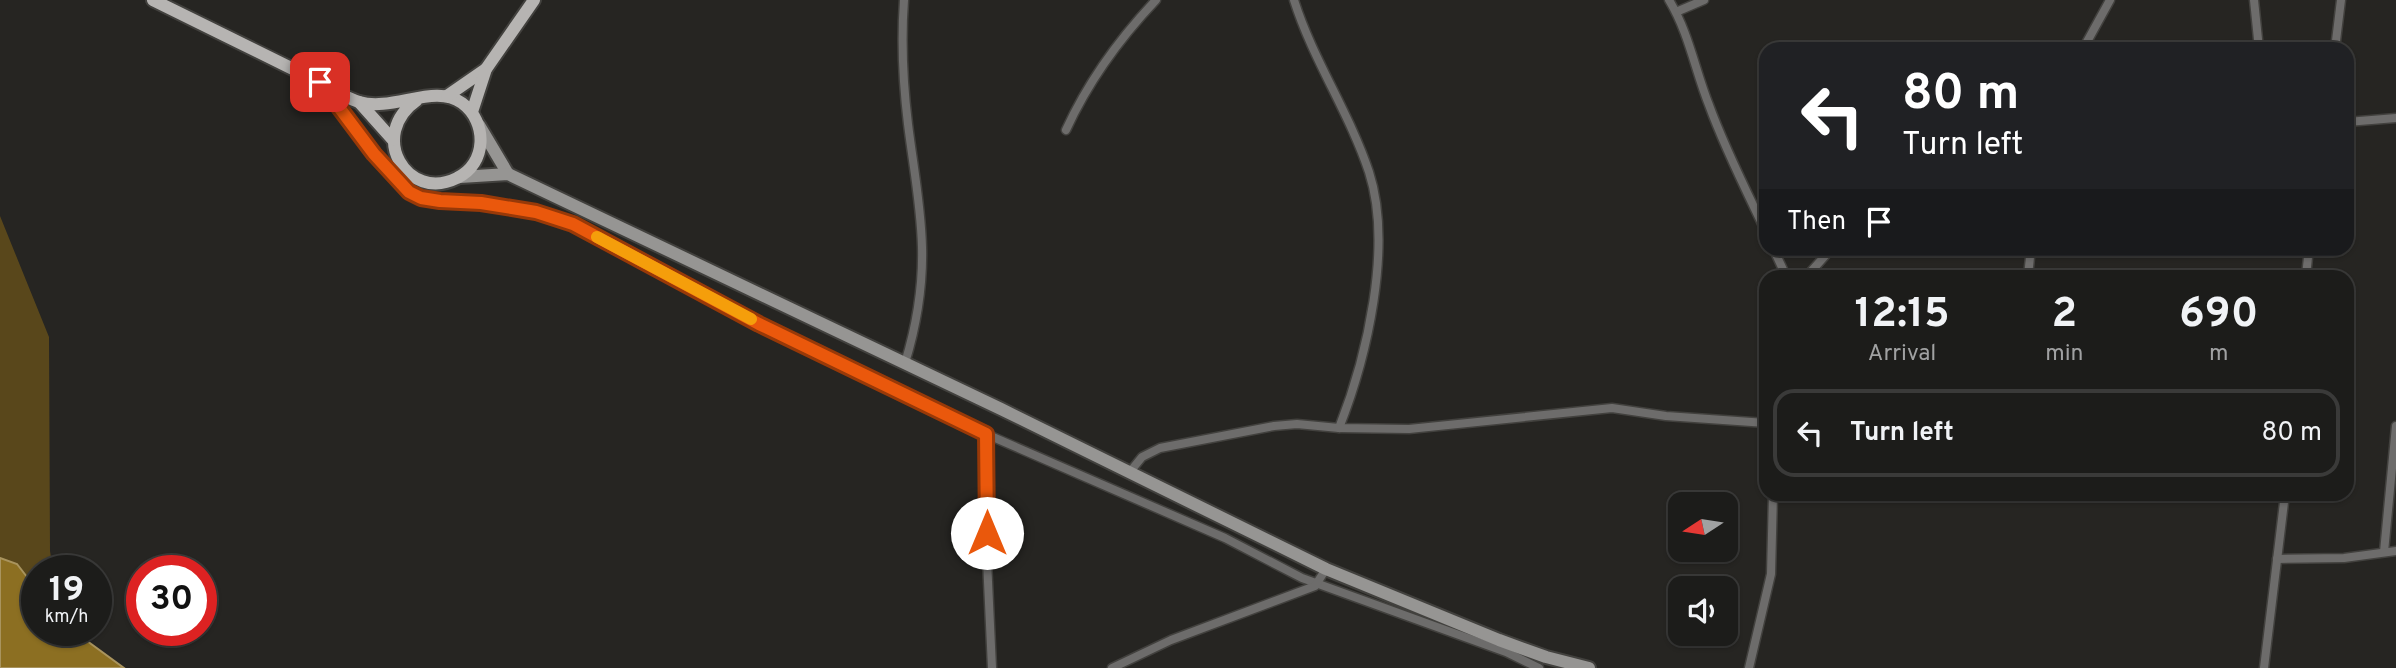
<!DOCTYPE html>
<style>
:root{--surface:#1c1c1a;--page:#252523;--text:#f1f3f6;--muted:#a0a1a2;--line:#3a3a39}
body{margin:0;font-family:Overpass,sans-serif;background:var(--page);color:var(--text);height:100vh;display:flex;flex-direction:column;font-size:26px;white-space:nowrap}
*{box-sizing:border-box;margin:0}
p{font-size:23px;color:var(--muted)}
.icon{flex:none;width:38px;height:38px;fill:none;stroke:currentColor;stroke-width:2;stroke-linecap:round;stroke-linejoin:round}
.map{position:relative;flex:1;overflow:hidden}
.drawer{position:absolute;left:1759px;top:270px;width:595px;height:231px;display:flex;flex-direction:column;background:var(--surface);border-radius:21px;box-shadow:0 2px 5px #0004,0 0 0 2px var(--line)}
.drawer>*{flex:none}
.hud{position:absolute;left:1759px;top:42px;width:595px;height:214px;border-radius:21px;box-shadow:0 2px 5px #0004,0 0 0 2px var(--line);background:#202124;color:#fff;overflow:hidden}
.needle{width:46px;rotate:258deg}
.fabs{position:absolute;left:1668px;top:492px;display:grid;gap:14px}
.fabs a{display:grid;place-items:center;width:70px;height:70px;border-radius:14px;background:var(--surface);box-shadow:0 2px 5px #0004,0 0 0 2px var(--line);font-size:35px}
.speed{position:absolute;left:21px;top:555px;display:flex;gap:14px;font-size:35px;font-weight:700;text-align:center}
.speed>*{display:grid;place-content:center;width:91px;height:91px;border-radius:50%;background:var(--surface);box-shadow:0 2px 5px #0004,0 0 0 2px var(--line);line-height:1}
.speed small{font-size:18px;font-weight:400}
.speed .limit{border:10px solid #d22;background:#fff;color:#111}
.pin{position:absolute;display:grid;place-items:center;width:60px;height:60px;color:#fff;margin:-30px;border-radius:14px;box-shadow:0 4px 10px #0006}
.me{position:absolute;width:77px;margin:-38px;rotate:0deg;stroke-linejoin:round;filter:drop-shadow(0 0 5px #0008)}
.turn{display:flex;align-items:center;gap:24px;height:147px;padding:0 28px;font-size:32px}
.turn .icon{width:91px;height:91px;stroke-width:2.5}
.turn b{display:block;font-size:49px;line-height:60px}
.then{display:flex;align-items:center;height:66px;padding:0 28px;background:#0003;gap:14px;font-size:26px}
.eta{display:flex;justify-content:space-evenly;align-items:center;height:119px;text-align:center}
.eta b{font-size:42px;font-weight:700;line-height:49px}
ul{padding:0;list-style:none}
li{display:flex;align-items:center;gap:21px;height:88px;margin:0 14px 10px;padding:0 14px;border:4px solid var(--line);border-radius:21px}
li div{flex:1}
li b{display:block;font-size:26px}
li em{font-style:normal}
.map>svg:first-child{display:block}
.green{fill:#59471b}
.water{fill:#8c6f22;stroke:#a9945e;stroke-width:2}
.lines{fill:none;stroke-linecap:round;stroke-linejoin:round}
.street-casing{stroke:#42413e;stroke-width:11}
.secondary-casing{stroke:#42413e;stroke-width:16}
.primary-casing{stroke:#42413e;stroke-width:16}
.street{stroke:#6d6c6b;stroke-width:8}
.secondary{stroke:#969593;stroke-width:12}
.primary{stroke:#b6b4b2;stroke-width:12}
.route-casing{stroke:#983908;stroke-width:18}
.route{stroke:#ea580c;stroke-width:12}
.slow{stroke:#f59e0b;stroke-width:12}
</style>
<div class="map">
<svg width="2396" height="668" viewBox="0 0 2396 668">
<rect width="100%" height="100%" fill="#262522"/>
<!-- green -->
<path class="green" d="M0 216 49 337 50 551 53 570H37V590L17 564 0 558Z"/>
<!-- water -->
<path class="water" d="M0 558 17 564 37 590V630H72L124 668H0Z"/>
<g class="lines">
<defs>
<g id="street">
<path d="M904 0C901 41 903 83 908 124 913 165 921 205 922 247 923 285 916 327 905 363"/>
<path d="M1294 0C1313 60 1349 112 1369 172 1393 246 1367 357 1339 428"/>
<path d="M1669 0C1689 33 1695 70 1709 105 1725 149 1746 190 1766 232"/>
<path d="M2254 0 2259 49"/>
<path d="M1676 12 1704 0"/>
<path d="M2083 49 2110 0"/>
<path d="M2335 49 2341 0"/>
<path d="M324 88 374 154 409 192 421 198 440 201 481 203 536 212 573 224 759 324 986 434 1225 538 1302 578 1506 652 1539 668"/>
<path d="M2347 122 2396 118"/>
<path d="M1066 130C1088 82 1120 38 1156 0"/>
<path d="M1773 248 1786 276"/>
<path d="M1807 276 1832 248"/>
<path d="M2028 276 2031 248"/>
<path d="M2306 276 2309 248"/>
<path d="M986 434 987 560 992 668"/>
<path d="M1129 473 1142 457 1160 448 1274 426 1297 424 1339 428 1409 429 1612 408 1666 416 1766 423"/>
<path d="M2384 552 2396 426"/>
<path d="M2277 559 2344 558 2396 551"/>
<path d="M1112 668 1171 640 1315 586 1326 569"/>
<path d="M1749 668 1771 574 1773 494"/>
<path d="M2264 668 2285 494"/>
</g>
<g id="secondary">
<path d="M479 125 508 174"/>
<path d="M460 177 508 174 1001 409 1326 569 1499 640 1546 657 1589 668"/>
</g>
<g id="primary">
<path d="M153 0C201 24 249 47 297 71 317 81 338 95 359 102 393 112 435 83 462 103 488 122 487 164 457 178 407 203 367 135 417 100"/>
<path d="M447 96 486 69"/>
<path d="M359 102 393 140"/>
<path d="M472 112 486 69 534 0"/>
</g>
</defs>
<!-- street casing -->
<use href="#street" class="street-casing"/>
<!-- secondary casing -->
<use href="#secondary" class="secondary-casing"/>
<!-- primary casing -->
<use href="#primary" class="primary-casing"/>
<!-- street -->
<use href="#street" class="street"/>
<!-- secondary -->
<use href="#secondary" class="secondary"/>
<!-- primary -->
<use href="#primary" class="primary"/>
</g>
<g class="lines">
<defs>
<path id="route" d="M320 82 374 154 409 192 421 198 440 201 481 203 536 212 573 224 759 324 986 434 987 533"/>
</defs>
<!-- route casing -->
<use href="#route" class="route-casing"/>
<!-- route -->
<use href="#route" class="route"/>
<!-- slow -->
<path class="slow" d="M597 237 751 319"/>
</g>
</svg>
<div class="fabs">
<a><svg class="needle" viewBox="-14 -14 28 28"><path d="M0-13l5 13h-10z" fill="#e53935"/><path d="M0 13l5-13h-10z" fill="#a0a1a2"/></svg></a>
<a><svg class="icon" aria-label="sound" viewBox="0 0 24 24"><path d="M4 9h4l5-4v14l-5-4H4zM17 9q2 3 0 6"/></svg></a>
</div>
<div class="speed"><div>19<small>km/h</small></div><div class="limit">30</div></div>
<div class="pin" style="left:320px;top:82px;background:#d93025"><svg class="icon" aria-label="arrive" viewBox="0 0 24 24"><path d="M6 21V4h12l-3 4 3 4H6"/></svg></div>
<svg class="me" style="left:987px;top:533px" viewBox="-20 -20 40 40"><circle r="19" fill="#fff"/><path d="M0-13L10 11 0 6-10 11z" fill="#ea580c"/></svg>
<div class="hud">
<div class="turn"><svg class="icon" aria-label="left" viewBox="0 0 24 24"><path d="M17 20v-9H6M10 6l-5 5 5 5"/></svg><div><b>80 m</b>Turn left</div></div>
<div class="then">Then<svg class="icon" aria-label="arrive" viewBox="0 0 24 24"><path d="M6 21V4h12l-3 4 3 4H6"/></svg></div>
</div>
<section class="drawer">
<div class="eta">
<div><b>12:15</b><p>Arrival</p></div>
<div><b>2</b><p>min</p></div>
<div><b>690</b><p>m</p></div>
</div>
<ul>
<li><svg class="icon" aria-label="left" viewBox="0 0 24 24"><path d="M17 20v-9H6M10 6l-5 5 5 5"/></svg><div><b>Turn left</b></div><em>80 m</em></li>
</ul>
</section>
</div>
